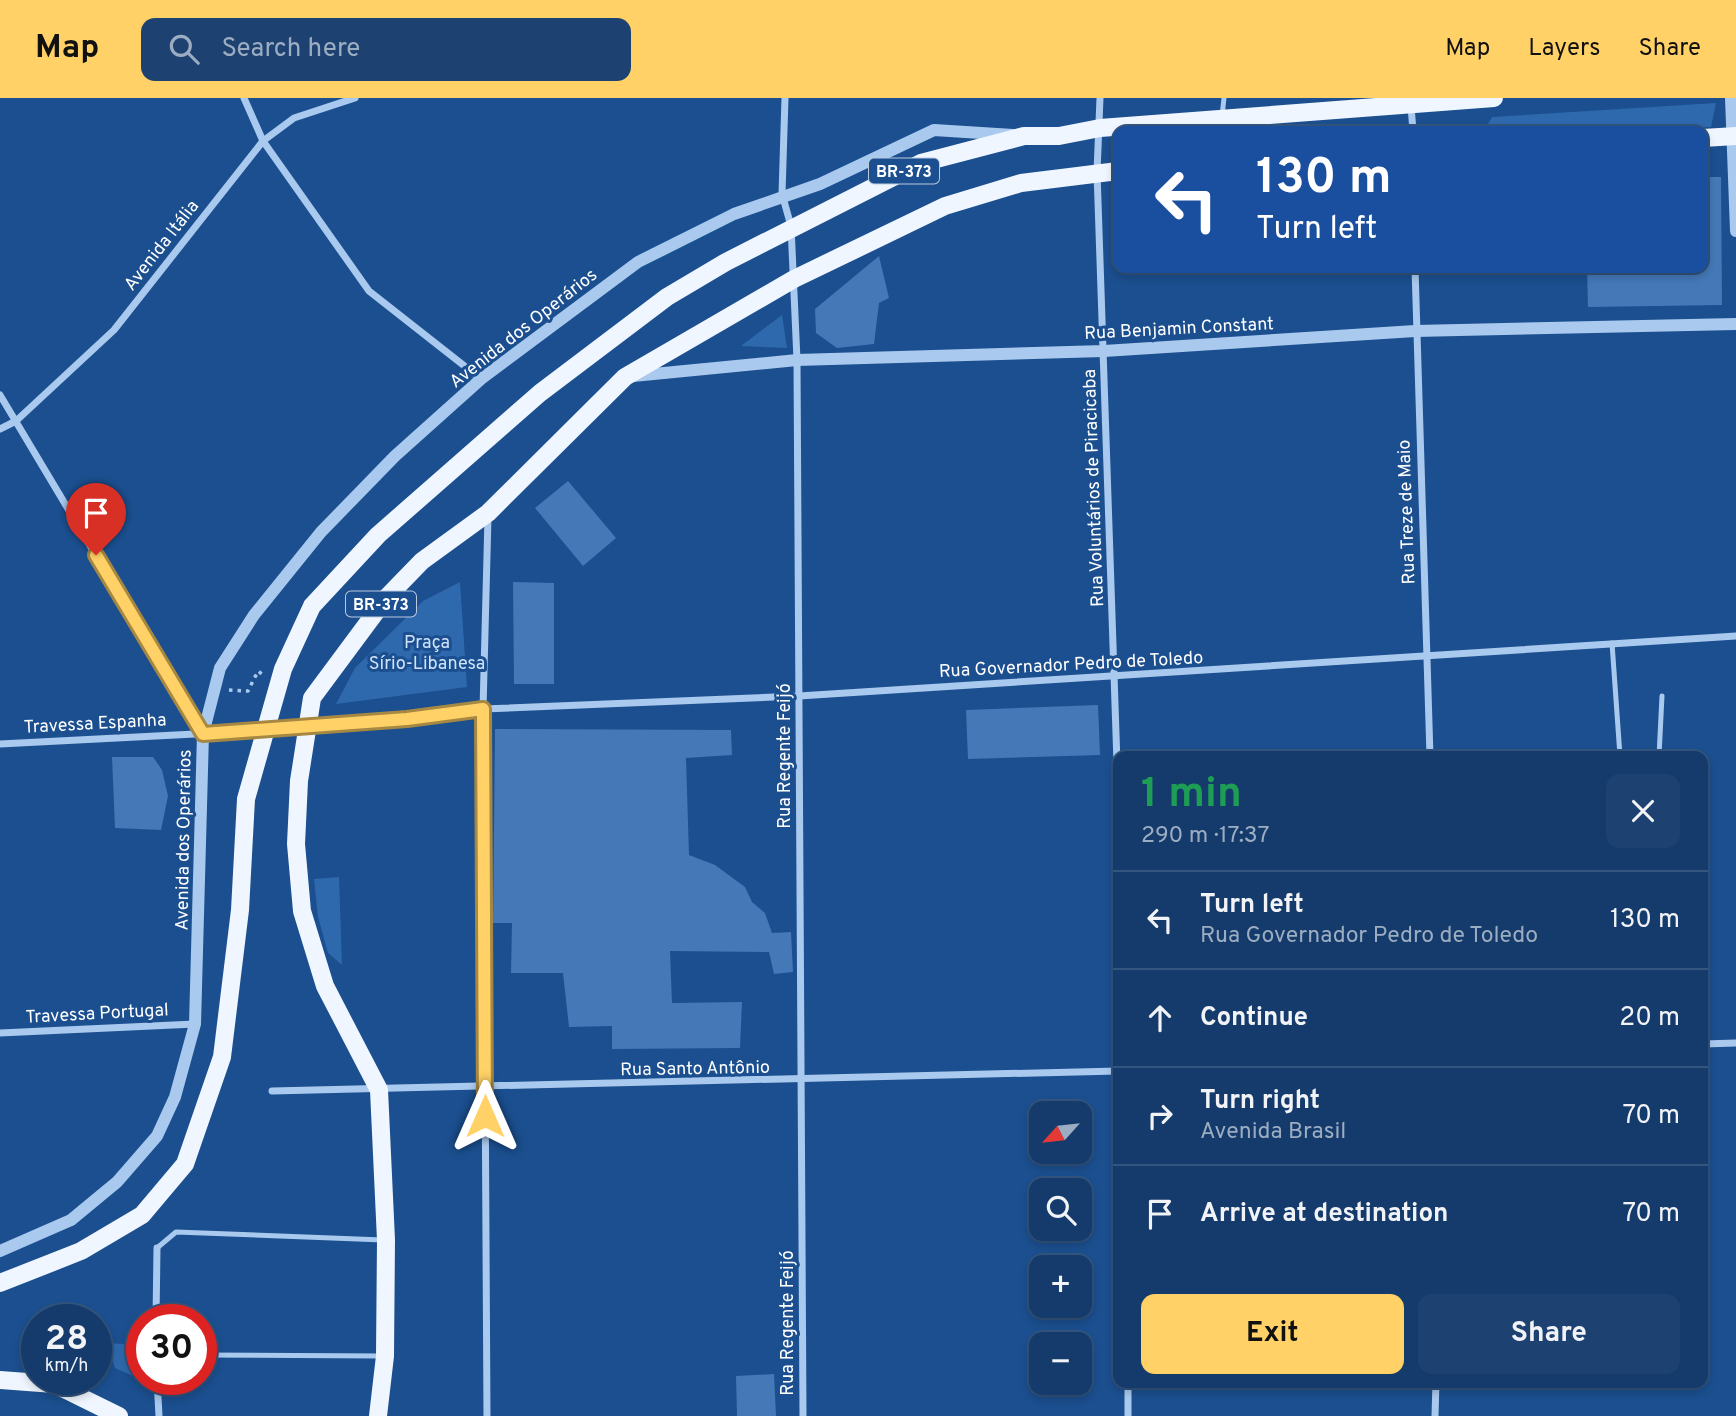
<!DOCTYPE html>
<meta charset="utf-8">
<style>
:root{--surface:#143b6b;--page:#1d4271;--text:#f1f3f6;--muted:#9dadc1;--line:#33557e;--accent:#ffd166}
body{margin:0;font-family:Overpass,sans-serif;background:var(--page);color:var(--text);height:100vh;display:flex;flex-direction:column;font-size:26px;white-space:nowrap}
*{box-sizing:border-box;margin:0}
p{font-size:23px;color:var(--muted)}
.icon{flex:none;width:38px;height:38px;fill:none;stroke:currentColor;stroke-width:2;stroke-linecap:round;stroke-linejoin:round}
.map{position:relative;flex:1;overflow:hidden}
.drawer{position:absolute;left:1113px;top:653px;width:595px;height:637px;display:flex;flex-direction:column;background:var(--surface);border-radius:14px;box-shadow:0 4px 10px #0003,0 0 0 2px var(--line)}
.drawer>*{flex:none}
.hud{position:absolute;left:1113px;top:28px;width:595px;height:147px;border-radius:14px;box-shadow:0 4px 10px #0003,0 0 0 2px var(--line);background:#1a4fa0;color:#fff;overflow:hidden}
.needle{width:46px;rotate:243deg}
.fabs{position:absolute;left:1029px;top:1003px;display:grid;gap:14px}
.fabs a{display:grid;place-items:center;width:63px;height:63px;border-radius:14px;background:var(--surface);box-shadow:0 4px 10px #0003,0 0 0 2px var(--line);font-size:35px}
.speed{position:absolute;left:21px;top:1206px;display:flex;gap:14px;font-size:35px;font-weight:700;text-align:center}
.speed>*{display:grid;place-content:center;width:91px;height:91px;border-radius:50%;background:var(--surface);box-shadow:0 4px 10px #0003,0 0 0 2px var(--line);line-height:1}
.speed small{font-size:18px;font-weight:400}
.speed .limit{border:10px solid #d22;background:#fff;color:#111}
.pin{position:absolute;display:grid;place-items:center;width:60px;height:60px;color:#fff;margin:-72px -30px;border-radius:50% 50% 50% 0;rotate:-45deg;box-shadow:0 0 7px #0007}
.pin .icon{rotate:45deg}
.me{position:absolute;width:77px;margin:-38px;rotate:0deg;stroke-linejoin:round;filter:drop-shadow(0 0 5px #0008)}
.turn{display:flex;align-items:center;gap:24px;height:147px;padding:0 28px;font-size:32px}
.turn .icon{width:91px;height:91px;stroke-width:2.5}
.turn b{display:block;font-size:49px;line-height:60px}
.round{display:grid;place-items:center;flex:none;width:74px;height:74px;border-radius:14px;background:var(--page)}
.overview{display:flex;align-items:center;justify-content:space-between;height:119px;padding:0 28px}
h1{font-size:42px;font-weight:700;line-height:52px;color:#1e9e55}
.action{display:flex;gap:14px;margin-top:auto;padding:14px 28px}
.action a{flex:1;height:80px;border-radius:14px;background:var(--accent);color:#111;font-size:28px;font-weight:700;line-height:80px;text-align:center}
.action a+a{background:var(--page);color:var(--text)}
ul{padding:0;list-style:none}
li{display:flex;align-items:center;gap:21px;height:98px;padding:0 28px;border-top:2px solid var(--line)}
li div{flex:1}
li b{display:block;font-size:26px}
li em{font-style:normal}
header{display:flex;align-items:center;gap:42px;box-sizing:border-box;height:98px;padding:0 35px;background:var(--accent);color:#111}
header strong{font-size:33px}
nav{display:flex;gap:38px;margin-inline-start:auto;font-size:24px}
.search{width:490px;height:63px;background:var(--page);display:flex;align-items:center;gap:18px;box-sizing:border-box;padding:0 24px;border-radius:14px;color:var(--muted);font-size:26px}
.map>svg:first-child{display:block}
.green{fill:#2e69ad}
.building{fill:#4478b7}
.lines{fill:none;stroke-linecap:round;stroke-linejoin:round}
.path{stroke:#a9c9ee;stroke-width:3.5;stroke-dasharray:3.5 5;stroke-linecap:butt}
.service{stroke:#a9c9ee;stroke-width:5}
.minor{stroke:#a9c9ee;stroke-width:7}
.tertiary{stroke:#a9c9ee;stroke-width:12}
.primary{stroke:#f0f6ff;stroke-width:18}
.minor-bridge{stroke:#a9c9ee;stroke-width:7}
.route-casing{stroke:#a68842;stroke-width:18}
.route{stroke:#ffd166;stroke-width:12}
.labels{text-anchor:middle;stroke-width:6;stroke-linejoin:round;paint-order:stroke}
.shield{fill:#1b4f8f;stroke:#bbcadd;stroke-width:2}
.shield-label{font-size:16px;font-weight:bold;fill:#fff}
.street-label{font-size:18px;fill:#fff;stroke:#1b4f8f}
.park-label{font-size:18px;fill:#cfe3fa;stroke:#1b4f8f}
</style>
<header>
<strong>Map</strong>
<div class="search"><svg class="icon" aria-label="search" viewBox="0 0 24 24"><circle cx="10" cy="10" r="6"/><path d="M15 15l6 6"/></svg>Search here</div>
<nav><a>Map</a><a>Layers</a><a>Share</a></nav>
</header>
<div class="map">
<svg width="1736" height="1318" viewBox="0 0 1736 1318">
<rect width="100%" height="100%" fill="#1b4f8f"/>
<!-- green -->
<g class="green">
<path d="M1716 5 1711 29 1621 33H1484L1492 19Z"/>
<path d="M782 217 787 250 741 248Z"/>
<path d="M460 484 467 589 336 606 355 570 423 503Z"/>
<path d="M339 779 342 867 328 855 318 819 314 781Z"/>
<path d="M106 1245 142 1247V1282L115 1270Z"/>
</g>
<!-- building -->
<g class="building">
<path d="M1703 79H1721L1722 207 1588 209 1587 170H1703Z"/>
<path d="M879 158 889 200 879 205 874 246 837 250 816 235 815 211Z"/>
<path d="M568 383 616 440 583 468 535 410Z"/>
<path d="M513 484 554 485V586H514Z"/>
<path d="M1098 607 1100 657 968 661 966 612Z"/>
<path d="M495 631 731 632 732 657 686 660 689 757 715 767 745 789 752 804 765 815 772 835 791 834 793 874 774 876 769 854 670 853 672 905 742 904 740 950 612 951V928L569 929 563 875H511L512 825H493Z"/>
<path d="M112 659H153L162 672 168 698 161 732 115 730Z"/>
<path d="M774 1276 776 1318H737L736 1278Z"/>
</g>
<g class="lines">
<!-- path -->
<path class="path" d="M229 592 248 593 258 573 263 577"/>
<!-- service -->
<g class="service">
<path d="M1222 18 1224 0"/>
<path d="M1612 545 1620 658"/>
<path d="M1659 658 1662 598"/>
<path d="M157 1150 176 1134 383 1142"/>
<path d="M201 1257 380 1258"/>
</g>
<!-- minor -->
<g class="minor">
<path d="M244 0 263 43 369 193 481 281"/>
<path d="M785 0 782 96 791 128 797 262 803 1318"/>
<path d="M1100 0 1097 74 1118 695"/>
<path d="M1411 8 1413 33"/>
<path d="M1415 170 1430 658"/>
<path d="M0 297 202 635"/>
<path d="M0 331 16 323 114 232 263 43 294 20 355 0"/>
<path d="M407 621 483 611 799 598 1736 538"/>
<path d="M0 646 234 634"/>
<path d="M0 935 195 926"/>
<path d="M1703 946 1736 945"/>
<path d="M272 993 1118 973"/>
<path d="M156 1222 157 1150"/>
<path d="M157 1281 159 1318"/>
<path d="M1128 1284V1318"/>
<path d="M487 1318 483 611 488 419"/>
<path d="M1435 1318 1436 1284"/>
</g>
<!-- tertiary -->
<g class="tertiary">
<path d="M1731 0 1736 133"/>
<path d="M633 278 797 262 1104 253 1415 233 1736 226"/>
<path d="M0 1153 71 1122 117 1084 157 1038 175 999 195 926 203 636 220 570 254 517 321 434 395 358 481 281 638 164 734 116 820 86 934 32 1013 37"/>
</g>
<!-- primary -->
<g class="primary">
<path d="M1703 40 1736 38"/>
<path d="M0 1185 81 1153 142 1117 185 1066 222 959 240 812 246 701 283 571 312 508 378 437 540 295 667 199 726 164 921 65 1024 38H1059L1100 30 1494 0"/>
<path d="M0 1282 54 1286 119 1318"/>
<path d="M378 1318 385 1258 386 1142 379 992 325 888 302 813 296 746 299 683 312 600 387 499 422 463 488 415 625 279 794 181 945 108 1021 85 1118 73"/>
</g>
<!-- minor-bridge -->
<path class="minor-bridge" d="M234 634 407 621"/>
</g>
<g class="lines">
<defs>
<path id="route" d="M96 457 203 636 407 621 483 611 485 1018"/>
</defs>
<!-- route casing -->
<use href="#route" class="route-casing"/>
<!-- route -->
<use href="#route" class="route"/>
</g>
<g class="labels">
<!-- shield labels -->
<g class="shield">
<rect x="869" y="60.5" width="70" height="25" rx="5"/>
<rect x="346" y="493.5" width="70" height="25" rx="5"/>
</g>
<g class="shield-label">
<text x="904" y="79">BR-373</text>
<text x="381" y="512">BR-373</text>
</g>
<!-- street labels -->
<g class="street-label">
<text transform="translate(161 147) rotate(-52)" y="6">Avenida Itália</text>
<text transform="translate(523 230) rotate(-38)" y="6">Avenida dos Operários</text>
<text transform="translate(1179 230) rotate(-3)" y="6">Rua Benjamin Constant</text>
<text transform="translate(1093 390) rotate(-92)" y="6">Rua Voluntários de Piracicaba</text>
<text transform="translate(1406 414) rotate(-92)" y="6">Rua Treze de Maio</text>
<text transform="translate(1071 566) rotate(-3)" y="6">Rua Governador Pedro de Toledo</text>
<text transform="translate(95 625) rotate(-3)" y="6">Travessa Espanha</text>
<text transform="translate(784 658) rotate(-90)" y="6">Rua Regente Feijó</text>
<text transform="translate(183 742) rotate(-89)" y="6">Avenida dos Operários</text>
<text transform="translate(97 915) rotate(-3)" y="6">Travessa Portugal</text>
<text transform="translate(695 970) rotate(-1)" y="6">Rua Santo Antônio</text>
<text transform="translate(787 1225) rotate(-90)" y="6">Rua Regente Feijó</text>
</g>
<!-- park labels -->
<g class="park-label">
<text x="427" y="550">Praça<tspan x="427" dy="21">Sírio-Libanesa</tspan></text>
</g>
</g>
</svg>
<div class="fabs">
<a><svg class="needle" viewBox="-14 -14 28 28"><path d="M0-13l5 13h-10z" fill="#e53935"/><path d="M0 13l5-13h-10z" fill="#9dadc1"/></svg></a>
<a><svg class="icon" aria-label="search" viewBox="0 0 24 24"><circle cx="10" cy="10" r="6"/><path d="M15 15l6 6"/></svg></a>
<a>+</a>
<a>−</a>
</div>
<div class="speed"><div>28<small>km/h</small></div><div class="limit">30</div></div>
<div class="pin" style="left:96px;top:457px;background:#d93025"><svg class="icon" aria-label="arrive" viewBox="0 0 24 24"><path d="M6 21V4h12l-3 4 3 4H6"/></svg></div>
<svg class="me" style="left:485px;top:1018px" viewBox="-20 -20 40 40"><path d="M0-17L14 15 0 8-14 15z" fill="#ffd166" stroke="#fff" stroke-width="4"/></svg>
<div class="hud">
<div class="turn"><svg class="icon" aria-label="left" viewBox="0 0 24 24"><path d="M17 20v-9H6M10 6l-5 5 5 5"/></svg><div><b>130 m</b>Turn left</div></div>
</div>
<section class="drawer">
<div class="overview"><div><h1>1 min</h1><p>290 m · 17:37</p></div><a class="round"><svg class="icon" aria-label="close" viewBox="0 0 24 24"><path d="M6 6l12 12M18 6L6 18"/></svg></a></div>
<ul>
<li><svg class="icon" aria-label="left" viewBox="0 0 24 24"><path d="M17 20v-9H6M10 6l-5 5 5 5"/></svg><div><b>Turn left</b><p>Rua Governador Pedro de Toledo</p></div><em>130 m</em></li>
<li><svg class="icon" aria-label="ahead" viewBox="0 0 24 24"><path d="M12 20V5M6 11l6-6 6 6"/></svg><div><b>Continue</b></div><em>20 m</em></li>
<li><svg class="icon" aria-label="right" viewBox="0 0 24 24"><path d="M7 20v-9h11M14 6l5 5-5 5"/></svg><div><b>Turn right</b><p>Avenida Brasil</p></div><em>70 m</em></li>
<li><svg class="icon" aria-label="arrive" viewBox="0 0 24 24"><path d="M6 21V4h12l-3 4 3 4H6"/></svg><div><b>Arrive at destination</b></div><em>70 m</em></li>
</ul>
<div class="action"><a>Exit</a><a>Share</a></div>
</section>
</div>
